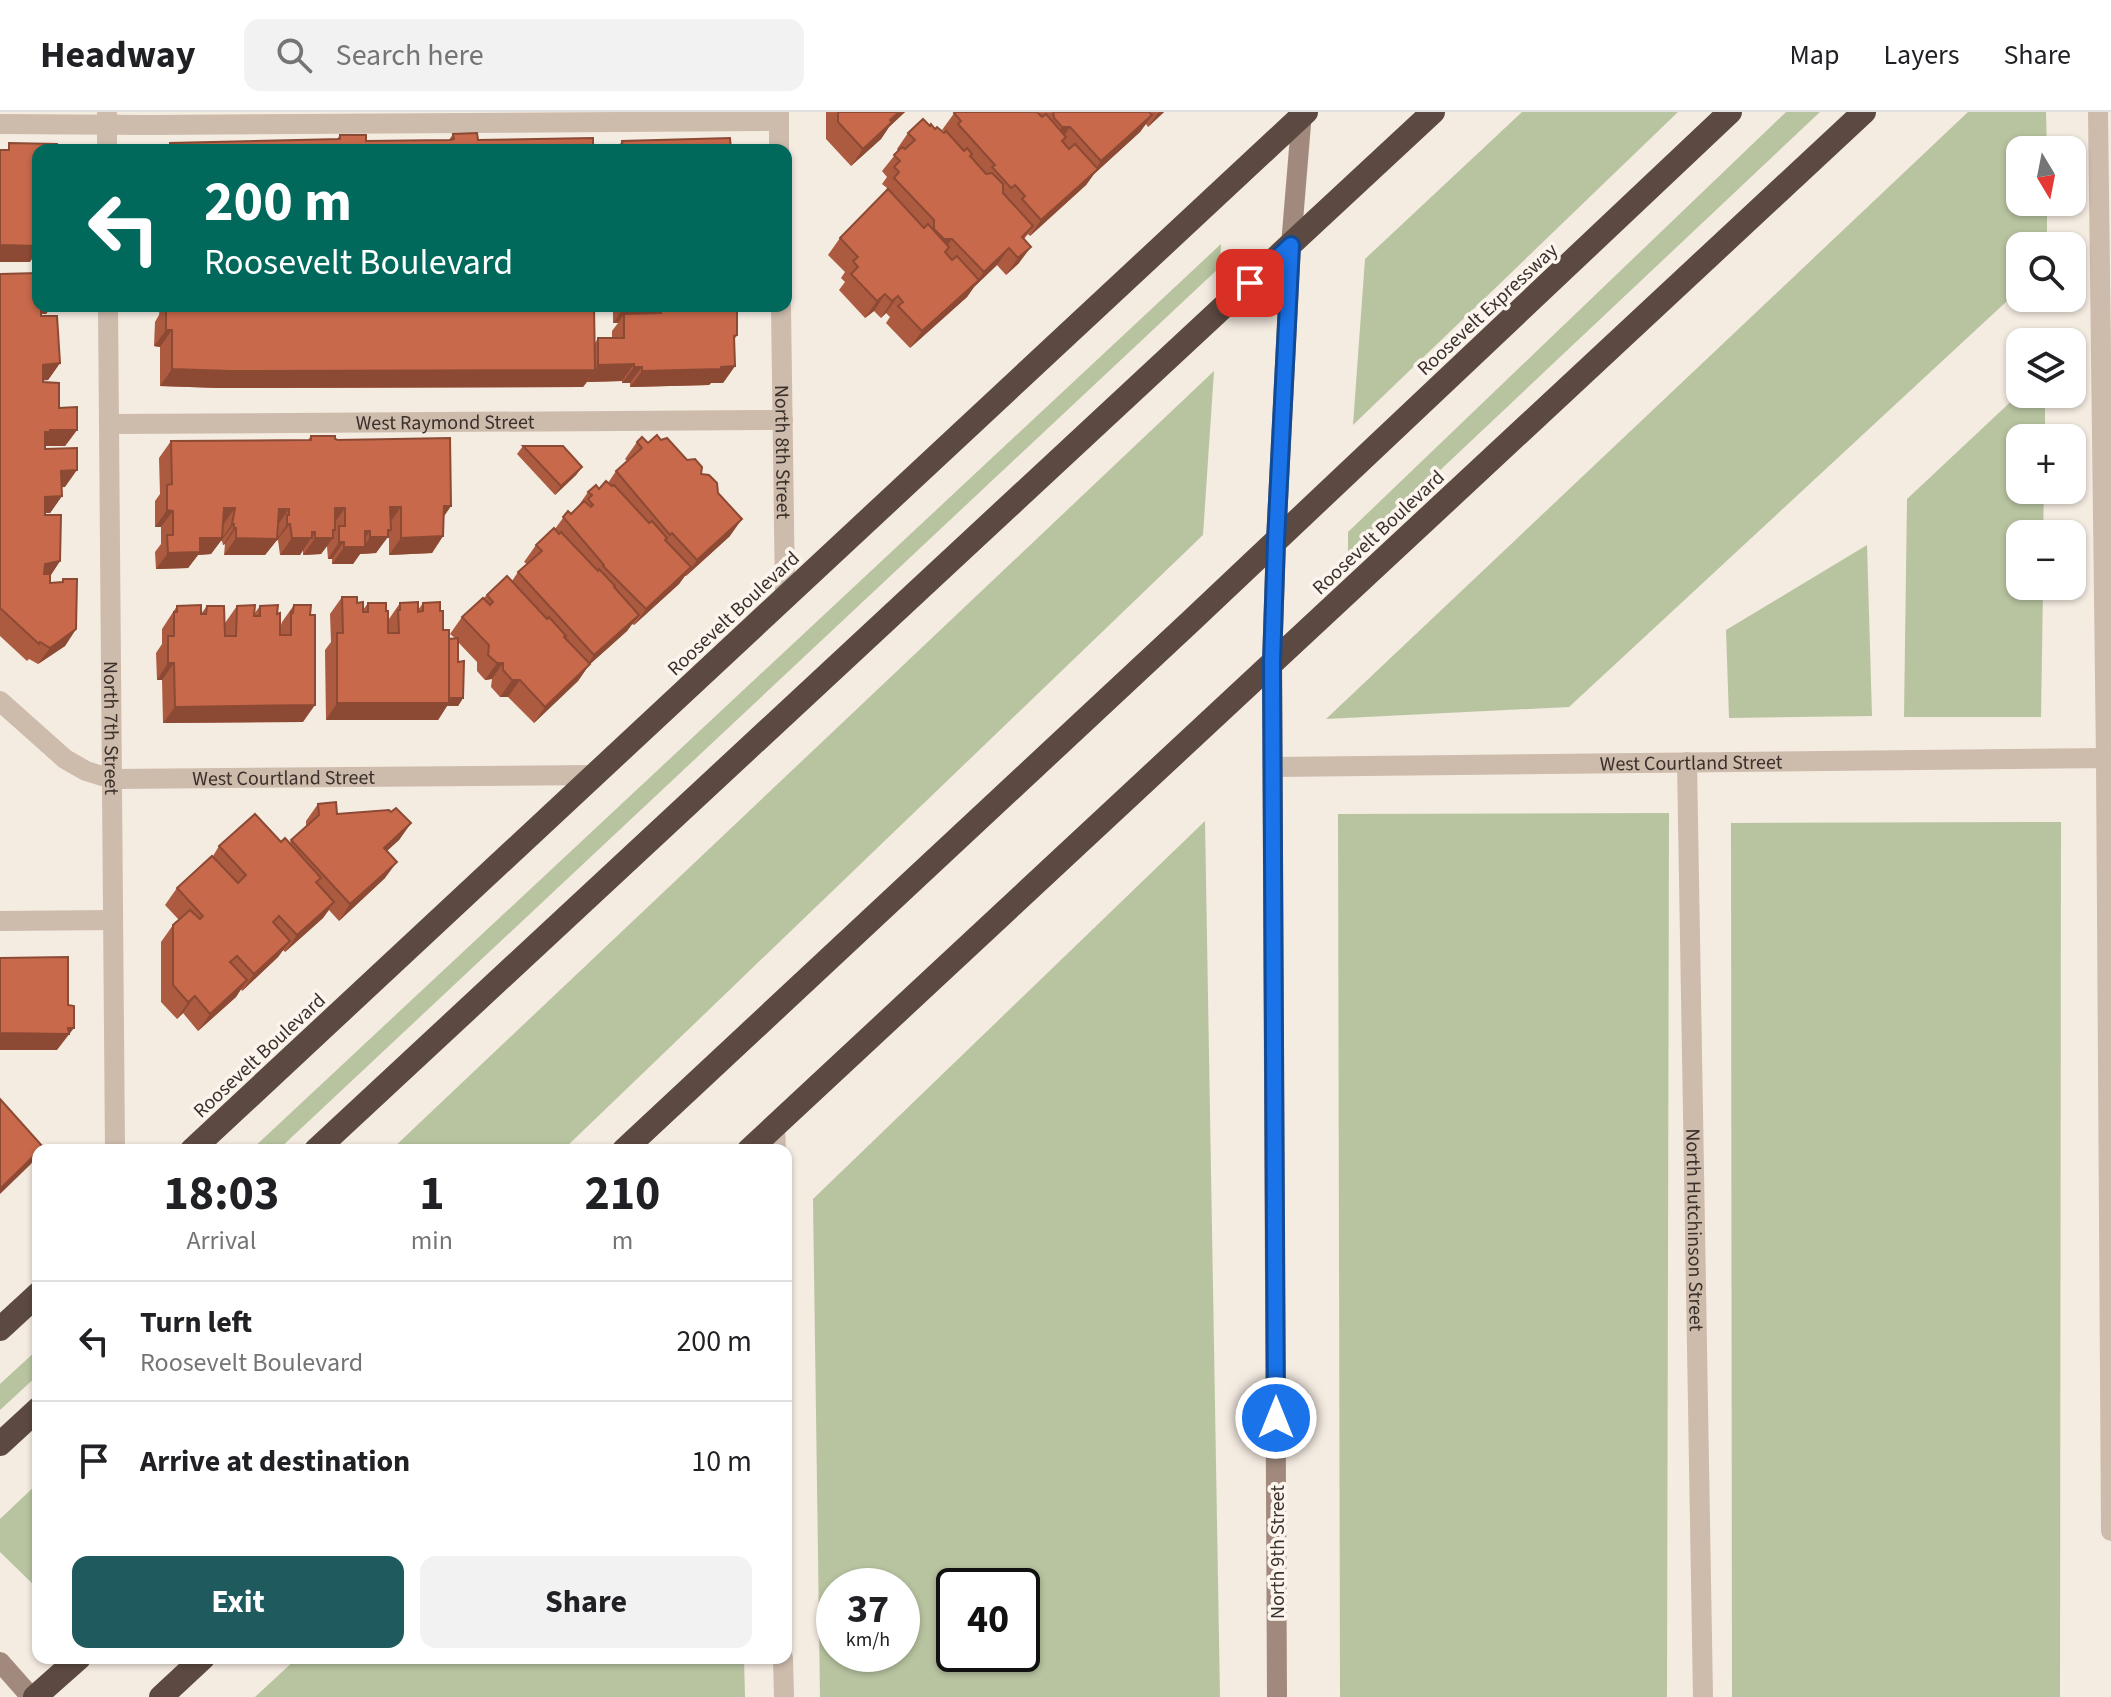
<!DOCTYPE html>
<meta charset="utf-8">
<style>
:root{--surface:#fff;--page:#f2f2f2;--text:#202124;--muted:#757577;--line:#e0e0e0;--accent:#1f5a5e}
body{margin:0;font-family:"Source Sans 3",sans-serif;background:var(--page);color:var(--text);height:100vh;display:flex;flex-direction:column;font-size:30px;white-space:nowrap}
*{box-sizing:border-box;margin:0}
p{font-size:26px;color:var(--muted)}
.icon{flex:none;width:44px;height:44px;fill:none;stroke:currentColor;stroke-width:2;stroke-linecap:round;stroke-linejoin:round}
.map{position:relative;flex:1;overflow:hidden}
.panel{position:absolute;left:32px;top:1032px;width:760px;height:520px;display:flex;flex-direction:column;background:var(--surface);border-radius:16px;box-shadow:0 2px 6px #0004}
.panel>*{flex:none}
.hud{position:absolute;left:32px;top:32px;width:760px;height:168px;border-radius:16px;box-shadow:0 2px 6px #0004;background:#00695c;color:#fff;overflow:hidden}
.needle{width:52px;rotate:170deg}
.tools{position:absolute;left:2006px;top:24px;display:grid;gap:16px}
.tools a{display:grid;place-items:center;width:80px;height:80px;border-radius:16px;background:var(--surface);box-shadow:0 2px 6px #0004;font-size:40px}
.speed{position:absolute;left:816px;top:1456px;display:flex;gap:16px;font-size:40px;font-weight:700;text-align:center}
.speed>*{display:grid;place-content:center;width:104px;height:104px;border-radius:50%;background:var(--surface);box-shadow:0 2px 6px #0004;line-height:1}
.speed small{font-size:20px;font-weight:400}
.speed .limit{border:4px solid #111;border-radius:12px;background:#fff;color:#111}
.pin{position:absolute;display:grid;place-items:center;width:68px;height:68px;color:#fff;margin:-34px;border-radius:16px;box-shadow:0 4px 12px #0006}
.me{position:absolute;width:88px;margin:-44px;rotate:0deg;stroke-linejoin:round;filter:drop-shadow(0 0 6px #0008)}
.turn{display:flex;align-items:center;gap:28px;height:168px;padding:0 40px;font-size:36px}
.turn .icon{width:104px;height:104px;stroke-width:2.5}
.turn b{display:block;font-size:56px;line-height:68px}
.eta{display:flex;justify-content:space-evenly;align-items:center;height:136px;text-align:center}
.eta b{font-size:48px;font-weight:700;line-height:56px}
.primary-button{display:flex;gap:16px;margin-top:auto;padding:16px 40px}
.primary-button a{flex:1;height:92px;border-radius:16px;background:var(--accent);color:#fff;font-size:32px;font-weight:700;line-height:92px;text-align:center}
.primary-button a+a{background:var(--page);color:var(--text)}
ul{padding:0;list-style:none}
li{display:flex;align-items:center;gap:24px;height:120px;padding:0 40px;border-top:2px solid var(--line)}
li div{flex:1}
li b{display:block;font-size:30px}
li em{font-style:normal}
header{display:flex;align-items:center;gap:48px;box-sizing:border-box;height:112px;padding:0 40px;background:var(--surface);border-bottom:2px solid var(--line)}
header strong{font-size:38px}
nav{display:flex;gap:44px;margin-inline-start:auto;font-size:28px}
.search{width:560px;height:72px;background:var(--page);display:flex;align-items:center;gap:20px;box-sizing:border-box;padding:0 28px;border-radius:16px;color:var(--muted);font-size:30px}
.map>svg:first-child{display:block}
.green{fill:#b8c4a0;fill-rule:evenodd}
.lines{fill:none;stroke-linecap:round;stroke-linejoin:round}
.street{stroke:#cdbbac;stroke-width:20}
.secondary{stroke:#a18a7d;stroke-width:20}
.highway{stroke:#5c4a42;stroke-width:24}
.wall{fill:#ac5a40}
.shaded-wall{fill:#8c4a34}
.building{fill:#c8694b;stroke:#8c4a34;stroke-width:2}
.route-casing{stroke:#114b97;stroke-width:20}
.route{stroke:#1a73e8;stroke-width:14}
.labels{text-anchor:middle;stroke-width:7;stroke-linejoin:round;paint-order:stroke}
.street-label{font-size:20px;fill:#3b302b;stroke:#fbf5ee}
</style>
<header>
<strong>Headway</strong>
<div class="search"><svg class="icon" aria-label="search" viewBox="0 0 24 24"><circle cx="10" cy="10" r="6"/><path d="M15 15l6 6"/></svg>Search here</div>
<nav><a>Map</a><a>Layers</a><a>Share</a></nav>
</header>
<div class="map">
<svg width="2111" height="1585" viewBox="0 0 2111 1585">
<rect width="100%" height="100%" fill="#f4ebe1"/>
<!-- green -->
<g class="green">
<path d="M1522 0H1678L1353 313 1365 147Z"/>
<path d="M1786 0H1820L1348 445V420Z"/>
<path d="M1968 0H2046L2047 38H2020V90H2047V134H2020V177L1569 595 1326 607Z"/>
<path d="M1221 132 1220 155 278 1038H251Z"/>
<path d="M1214 259 1203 423 563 1038H391Z"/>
<path d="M2020 281 2045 282V326H2020V378H2044L2043 422H2020V474H2043L2041 605H1904L1907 387Z"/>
<path d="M1867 433 1872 604 1729 606 1726 518Z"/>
<path d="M1669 701 1667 1585H1340L1338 702Z"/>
<path d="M1205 709 1220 1585H820L813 1087ZM834 1474H902V1542H834ZM954 1474H1022V1542H954Z"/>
<path d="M2061 710 2060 1585H1732L1731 711Z"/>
<path d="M38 1237V1263L0 1298V1272Z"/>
<path d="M38 1371V1477L0 1440V1407Z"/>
<path d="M297 1546H744L745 1585H255Z"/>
</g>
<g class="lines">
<!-- street -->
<g class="street">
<path d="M107 0V38"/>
<path d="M779 0V38"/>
<path d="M2098 0 2106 646 2111 1419"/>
<path d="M0 12 149 13 779 9"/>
<path id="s1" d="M108 194 115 1038"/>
<path id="s2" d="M781 194 785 485"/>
<path id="s3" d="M109 312 783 308"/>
<path id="s4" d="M0 589 65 647 86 659 112 667 595 663"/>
<path id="s5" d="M1687 650 1703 1585"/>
<path id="s6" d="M1273 655 2111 646"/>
<path d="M0 809 113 808"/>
<path d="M775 1014 776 1038"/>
<path d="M783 1546 784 1585"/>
</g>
<!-- secondary -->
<g class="secondary">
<path d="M0 1550 31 1585"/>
<path d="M1277 1585 1272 551 1276 429 1291 133 1302 0"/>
</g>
<!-- highway -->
<g class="highway">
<path d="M192 1038 1306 0"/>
<path d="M316 1038 1433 0"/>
<path d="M624 1038 1190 510 1730 0"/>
<path d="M749 1038 1864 0"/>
<path d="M0 1217 38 1182"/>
<path d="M0 1332 38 1297"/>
<path d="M35 1585 79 1546"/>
<path d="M161 1585 203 1546"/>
</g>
</g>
<!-- wall -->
<g class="wall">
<path d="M826 0H905L889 15 881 27 851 54 826 27Z"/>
<path d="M955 0H1164L1148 15 1146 12 1140 20 1094 62 1086 73 1030 124 1028 122 1024 127 1019 151 1006 163 997 153 974 175 967 185 910 236 886 211 890 205 886 201 881 206 874 199 865 206 839 178 845 170 841 166 845 160 828 143 840 126 883 83 887 76 882 72 887 65 882 59 898 39 897 37 908 21 930 14 944 21 945 20 942 18Z"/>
<path d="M453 22 478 28 593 38H165L170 31 337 27 340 23 366 29 449 28Z"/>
<path d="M622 29 731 38H616Z"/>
<path d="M0 162 38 194H52L46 202H41L60 251 48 268H43V270L59 296 77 318 65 334H45V337L65 375H62V384L50 401H45L60 449 50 464V471L61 470 63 467 76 517 65 534 38 552 29 547 27 549 0 524Z"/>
<path d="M160 194H594L595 231 598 226H612V219L618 211H613V194H737V223L734 228 735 254 723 271H711L709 273 630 275V271H622V269L587 270 583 275 219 276 160 274V235L154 234 155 210 159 203Z"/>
<path d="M311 324 335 327 451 394 444 404 443 424 432 441 389 443V421L376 441 360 442 353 452H332V447H328L327 434 321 442 303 443V438L300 443H280L278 428 276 429 265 443H224L225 432 223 433 222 429H220L211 442 198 443 188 456 156 457 155 440 161 432V415H155V389L160 382 159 346 171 329 308 328Z"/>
<path d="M661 328 687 348 718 381 730 424 686 464H685L679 472 634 513 632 512 627 519 589 553 578 569 534 611 508 585H500L491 575 492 567 485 568 477 559V550L458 530V550L463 586 458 594H447L438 608H326L325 538 331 530 330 502 342 485 357 491 363 498 368 491 386 499 389 512V507L400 491 418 498 423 491 440 499 443 518 449 527 455 526 450 522 462 505 487 483 512 469 518 460 527 452 524 450 536 433 555 417 568 399 571 402 577 396 588 380 599 377 608 371 616 359 627 349 625 347 637 330 648 331Z"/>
<path d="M523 334 582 355 576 363 555 383 517 342Z"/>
<path d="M294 493 303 610 163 611 162 568H157L156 541 162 532V517L177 494 201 502 207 494 225 518V511L237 494 254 502 260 494 277 502 280 516 282 510Z"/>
<path d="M318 692 337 702 411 711 399 728 387 739 385 766 339 809 329 798 323 806 285 840 283 838 278 845 242 879 241 877 236 885 198 919 183 901 177 907 161 890V830L173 813 179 808 165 793 177 776 213 744 219 734 281 730 289 731 306 714V709Z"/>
</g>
<!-- shaded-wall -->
<g class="shaded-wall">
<path d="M899 0H905L889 15 881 27 851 54 863 37Z"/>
<path d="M1159 0H1164L1148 15Z"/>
<path d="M1152 3 1140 20 1094 62 1086 73 1030 124 1041 108 1093 61 1101 49Z"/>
<path d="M1062 15H1070L1058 32H1050Z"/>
<path d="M38 126V138L30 150H0V133Z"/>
<path d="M944 127H952L940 144H933Z"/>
<path d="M1031 135 1019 151 1006 163 1018 146Z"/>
<path d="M1009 136 997 153 974 175 967 185 910 236 922 219 977 169 984 160Z"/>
<path d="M885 182 874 199 865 206 877 189Z"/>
<path d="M898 184 886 201 881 206 892 189Z"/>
<path d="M38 194H52L46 202H30Z"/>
<path d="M625 194H660L649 210 624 202 618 211H613Z"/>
<path d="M166 218H172L160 235 154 234Z"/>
<path d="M60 251 48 268 31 270 43 253Z"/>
<path d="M634 252 622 269 587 270 598 253Z"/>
<path d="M735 254 723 271H711L709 273 630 275 642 259Z"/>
<path d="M634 255H642L630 271H622Z"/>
<path d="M172 257 595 258 583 275 219 276 160 274Z"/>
<path d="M50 318H77L65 334H40L45 320Z"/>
<path d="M582 355 576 363 555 383 561 374Z"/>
<path d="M77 358 65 375 50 376 61 359Z"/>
<path d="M62 384 50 401H33L45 385Z"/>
<path d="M444 394H451L439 411Z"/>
<path d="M390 395H401L389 412Z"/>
<path d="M224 396H235L223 413Z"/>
<path d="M335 396H345L333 413Z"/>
<path d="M279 397H289L277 414Z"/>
<path d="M167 398 173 399 161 415H155Z"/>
<path d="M742 407 730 424 686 464 697 448Z"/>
<path d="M232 412H234L211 442 198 443 188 456 156 457 168 441 200 426H222Z"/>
<path d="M287 412H290L265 443H224L236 426 277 427Z"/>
<path d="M234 416H236L225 432 223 433Z"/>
<path d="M333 418H335L330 426H333L321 442 303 443 315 426Z"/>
<path d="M388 418H391L386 425H388L376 441 360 442 353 452H332L344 435 365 419H370L359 435H363L370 425Z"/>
<path d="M312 420H315L300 443H280L292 426Z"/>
<path d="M443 424 432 441 389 443 401 426Z"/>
<path d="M339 430H344L332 447H328Z"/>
<path d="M60 449 49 466 33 468 45 452Z"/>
<path d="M691 455 679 472 634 513 646 497Z"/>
<path d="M639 503 627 519 589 553 578 569 534 611 545 595 582 560 594 543Z"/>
<path d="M76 517 65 534 38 552 50 536Z"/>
<path d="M168 551H174L162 568H157Z"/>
<path d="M497 551H503L492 567 485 568Z"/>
<path d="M512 568H520L508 585H500Z"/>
<path d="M443 586H463L458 594H447L438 608H326L337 591Z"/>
<path d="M315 593 303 610 163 611 175 595Z"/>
<path d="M411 711 399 728 372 752 384 736Z"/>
<path d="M397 750 385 766 339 809 350 792Z"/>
<path d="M334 790 323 806 285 840 297 823Z"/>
<path d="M290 829 278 845 242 879 254 862Z"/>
<path d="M247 868 236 885 198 919 210 902Z"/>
<path d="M195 884 183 901 177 907 188 890Z"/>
<path d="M74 916 57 938H0V921Z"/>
<path d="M38 1039V1041L31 1052 0 1082V1077Z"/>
</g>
<!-- building -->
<g class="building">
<path d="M838 0H899L890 8 892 10 863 37 838 10Z"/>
<path d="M955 0H1037L1042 5 1046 2 1066 25 1062 29 1069 37 1075 32 1098 57 1041 108 1022 87 1025 84 1015 73 1011 76 992 55 995 53 958 12 961 9 954 1Z"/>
<path d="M1053 0H1149L1152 3 1101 49 1070 15H1062L1054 6Z"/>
<path d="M923 7 930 14 931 12 935 17 937 15 944 21 946 19 964 39 967 36 972 42 970 44 986 62 992 61 1003 72V81L1033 114 1022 125 1031 135 1018 146 1009 136 984 160 952 127H944L934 117V108L894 66 899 60 894 55 900 49 894 43 902 35 905 37 915 28 908 21Z"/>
<path d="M477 21 478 28 593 26V38H170V31L340 27V23H366V29L450 28 454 27 453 22Z"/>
<path d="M730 26 731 38H623L622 29Z"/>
<path d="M9 31 57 32V38H38V134L0 133V38H9Z"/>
<path d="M888 77 924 116 928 112 949 135 945 140 952 148 957 144 979 168 922 219 898 194 903 190 898 184 892 189 885 182 877 189 851 162 858 155 853 149 858 145 840 126Z"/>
<path d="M38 161V194H41V204H57L60 251 43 253V270L59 271V296L77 295V318H50V320H45V337L77 336V358L61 359 62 384 45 385V403H61L60 449 45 452 44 462H50V471L63 470V467H77L76 517 50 536 40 530 39 532 0 496V162Z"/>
<path d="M166 194H594L595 258 230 259 172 257V218H166Z"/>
<path d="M660 194H737V223L734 224 735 254 721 255V257L642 259V255H634V252L598 253V226H624V202L661 201Z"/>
<path d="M657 323 661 328 667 326 687 348 695 347 702 355 701 362 709 363 717 371 718 381 742 407 697 448 672 421 670 423 616 359 642 336 637 330 642 325 648 331Z"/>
<path d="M311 324H335V327L338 328 450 326 451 394H444L443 424 401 426V395H390L391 418H388V425H370V419H365V435H344V430H339V414H345V396H335V418H333V426H315V420H312V426H292L290 412H287V403H289V397H279L277 427 236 426V416H234V412H232L235 396H224L222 426H200V440L168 441 167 423H173V399L167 398V373L172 372 171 329 311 328Z"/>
<path d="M523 334H563L582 355 561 374Z"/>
<path d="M606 369 612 374 614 373 649 411 652 409 667 426 665 428 691 455 646 497 603 454 604 453 563 405 568 399 571 402 584 389 591 395 593 393 588 387 592 383 588 380 596 373 599 377Z"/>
<path d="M554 416 559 422 561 420 598 459 599 457 615 474 614 475 639 503 594 543 518 460 542 439 536 433Z"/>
<path d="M507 464 547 507 549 505 566 524 564 525 590 552 545 595 520 568H512L503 558V551H497L488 543 489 533 462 505 483 486 490 493 493 490 487 483Z"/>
<path d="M342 485H357V491L363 490V500H368V491H386V499H388V521H399L398 498H400V491L418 490V500L423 499V491L440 490V499H443V518H449V591H337V521H343Z"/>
<path d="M201 493V502H206L207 494H224L225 524H236L237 494 255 493 254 504H260V494L278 493 277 502 280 501V523H291V500L293 501 294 493H311L310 503H315V593L175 595 174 551H168V524H174V500H177V494Z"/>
<path d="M458 526V550L464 549 463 586H449V527Z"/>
<path d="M336 690 337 702 389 698 391 700 396 696 411 711 384 736 397 750 350 792 291 728 319 703 318 692Z"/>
<path d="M255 702 281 730 285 726 321 766 316 770 334 790 297 823 279 804 273 810 290 829 254 862 237 844 230 850 247 868 210 902 195 884 188 890 173 873V813L190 798 200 807 203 804 177 776 212 744 238 771 246 763 219 734Z"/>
<path d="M68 845V893L74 894V916H68L69 922 0 921V846Z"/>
<path d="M0 987 43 1035 0 1077Z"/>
</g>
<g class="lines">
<defs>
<path id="route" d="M1250 171 1291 133 1276 429 1272 551 1276 1306"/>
</defs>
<!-- route casing -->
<use href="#route" class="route-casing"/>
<!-- route -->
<use href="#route" class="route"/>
</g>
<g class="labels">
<!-- street labels -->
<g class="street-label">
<text transform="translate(1487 197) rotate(-43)" y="7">Roosevelt Expressway</text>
<text dy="7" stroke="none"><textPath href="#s3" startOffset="336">West Raymond Street</textPath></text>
<text dy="7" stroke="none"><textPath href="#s2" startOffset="146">North 8th Street</textPath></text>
<text transform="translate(1378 420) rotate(-43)" y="7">Roosevelt Boulevard</text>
<text transform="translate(733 501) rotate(-43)" y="7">Roosevelt Boulevard</text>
<text dy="7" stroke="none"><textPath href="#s1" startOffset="422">North 7th Street</textPath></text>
<text dy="7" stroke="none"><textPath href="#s6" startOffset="418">West Courtland Street</textPath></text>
<text dy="7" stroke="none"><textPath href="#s4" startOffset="310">West Courtland Street</textPath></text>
<text transform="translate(259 943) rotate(-43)" y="7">Roosevelt Boulevard</text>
<text dy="7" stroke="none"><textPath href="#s5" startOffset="468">North Hutchinson Street</textPath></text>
<text transform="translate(1277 1440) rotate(-90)" y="7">North 9th Street</text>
</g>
</g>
</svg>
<div class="tools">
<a><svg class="needle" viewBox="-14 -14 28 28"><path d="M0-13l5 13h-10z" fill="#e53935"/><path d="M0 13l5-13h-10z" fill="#757577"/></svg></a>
<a><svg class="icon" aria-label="search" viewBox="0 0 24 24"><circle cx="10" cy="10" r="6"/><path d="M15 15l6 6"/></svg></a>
<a><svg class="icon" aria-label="layers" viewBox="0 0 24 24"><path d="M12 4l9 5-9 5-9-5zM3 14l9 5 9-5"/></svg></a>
<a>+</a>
<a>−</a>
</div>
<div class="speed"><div>37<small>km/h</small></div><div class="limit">40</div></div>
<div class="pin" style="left:1250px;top:171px;background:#d93025"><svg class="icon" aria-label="arrive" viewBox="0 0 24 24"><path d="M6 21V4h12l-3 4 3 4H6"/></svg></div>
<svg class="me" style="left:1276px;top:1306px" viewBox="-20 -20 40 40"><circle r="17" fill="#1a73e8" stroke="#fff" stroke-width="3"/><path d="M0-11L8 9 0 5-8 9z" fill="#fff"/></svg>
<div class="hud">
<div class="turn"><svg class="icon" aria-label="left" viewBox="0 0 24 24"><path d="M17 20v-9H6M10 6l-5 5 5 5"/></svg><div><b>200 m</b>Roosevelt Boulevard</div></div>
</div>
<section class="panel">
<div class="eta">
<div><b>18:03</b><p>Arrival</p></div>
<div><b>1</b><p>min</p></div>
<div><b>210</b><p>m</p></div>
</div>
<ul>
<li><svg class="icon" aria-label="left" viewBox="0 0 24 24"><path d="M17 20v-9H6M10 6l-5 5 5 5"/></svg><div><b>Turn left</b><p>Roosevelt Boulevard</p></div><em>200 m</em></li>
<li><svg class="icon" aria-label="arrive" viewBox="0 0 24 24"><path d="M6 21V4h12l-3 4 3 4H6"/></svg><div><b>Arrive at destination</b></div><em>10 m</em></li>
</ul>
<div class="primary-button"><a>Exit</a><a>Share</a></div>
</section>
</div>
